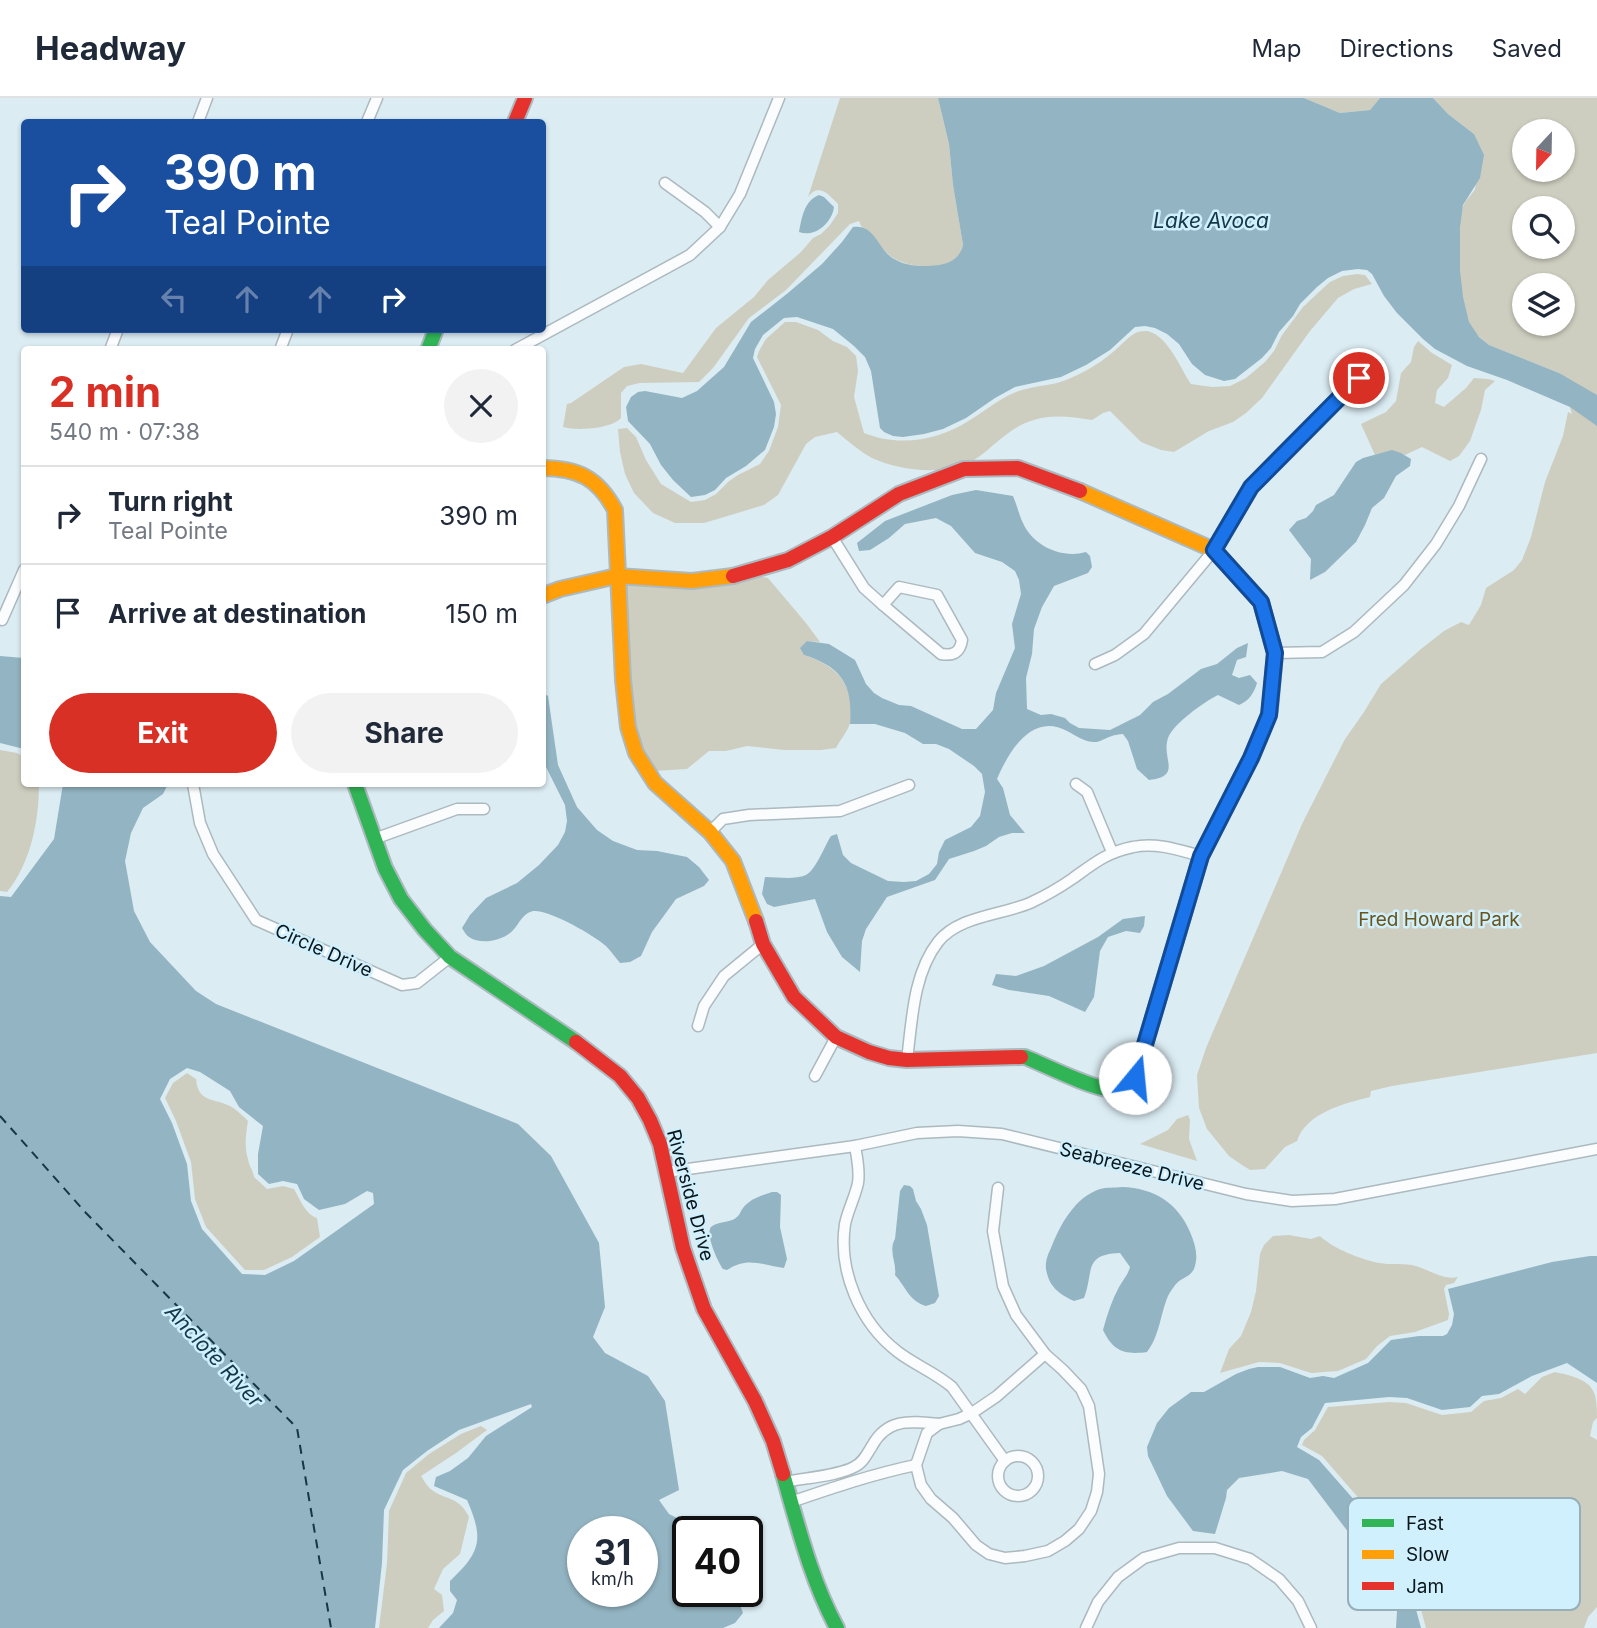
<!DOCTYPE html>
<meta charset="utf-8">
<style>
:root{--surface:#fff;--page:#f2f2f3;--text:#1f2937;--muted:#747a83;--line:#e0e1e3;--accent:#d93025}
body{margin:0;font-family:Inter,sans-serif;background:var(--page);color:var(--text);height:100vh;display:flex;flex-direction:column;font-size:26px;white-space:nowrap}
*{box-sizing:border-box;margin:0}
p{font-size:23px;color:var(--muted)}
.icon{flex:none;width:38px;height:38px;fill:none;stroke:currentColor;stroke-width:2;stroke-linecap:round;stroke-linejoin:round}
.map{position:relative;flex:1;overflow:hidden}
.details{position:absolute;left:21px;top:248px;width:525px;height:441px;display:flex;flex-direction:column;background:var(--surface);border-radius:7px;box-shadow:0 2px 5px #0004}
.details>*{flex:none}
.top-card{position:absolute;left:21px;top:21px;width:525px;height:214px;border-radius:7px;box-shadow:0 2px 5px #0004;background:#1a4fa0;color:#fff;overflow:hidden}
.needle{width:46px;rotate:202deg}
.controls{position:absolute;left:1512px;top:21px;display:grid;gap:14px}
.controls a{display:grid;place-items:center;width:63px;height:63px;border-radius:50%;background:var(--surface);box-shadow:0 2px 5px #0004;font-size:35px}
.speed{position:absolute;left:567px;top:1418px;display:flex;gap:14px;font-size:35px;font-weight:700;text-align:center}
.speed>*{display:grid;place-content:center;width:91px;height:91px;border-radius:50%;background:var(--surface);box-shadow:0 2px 5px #0004;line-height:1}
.speed small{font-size:18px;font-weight:400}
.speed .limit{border:4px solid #111;border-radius:10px;background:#fff;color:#111}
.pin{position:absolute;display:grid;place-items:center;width:60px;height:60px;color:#fff;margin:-30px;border:4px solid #fff;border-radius:50%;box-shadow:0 2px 7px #0007}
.me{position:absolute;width:77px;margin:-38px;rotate:17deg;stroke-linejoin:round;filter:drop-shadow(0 0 5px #0008)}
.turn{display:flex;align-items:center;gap:24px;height:147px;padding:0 28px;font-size:32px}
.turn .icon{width:91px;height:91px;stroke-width:2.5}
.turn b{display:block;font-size:49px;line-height:60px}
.lanes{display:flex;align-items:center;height:66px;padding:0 28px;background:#0003;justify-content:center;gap:35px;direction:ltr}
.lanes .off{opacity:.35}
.round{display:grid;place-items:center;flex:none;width:74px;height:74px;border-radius:37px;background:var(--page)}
.overview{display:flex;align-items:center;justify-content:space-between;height:119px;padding:0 28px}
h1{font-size:42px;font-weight:700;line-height:52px;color:var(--accent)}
.action{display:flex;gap:14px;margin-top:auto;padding:14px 28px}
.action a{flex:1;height:80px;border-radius:42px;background:var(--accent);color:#fff;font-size:28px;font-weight:700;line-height:80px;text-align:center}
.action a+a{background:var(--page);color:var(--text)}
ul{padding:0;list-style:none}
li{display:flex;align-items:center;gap:21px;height:98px;padding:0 28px;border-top:2px solid var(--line)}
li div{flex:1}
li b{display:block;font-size:26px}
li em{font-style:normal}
header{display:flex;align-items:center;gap:42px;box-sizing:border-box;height:98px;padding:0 35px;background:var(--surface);border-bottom:2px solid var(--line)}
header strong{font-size:33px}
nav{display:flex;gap:38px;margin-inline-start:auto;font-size:24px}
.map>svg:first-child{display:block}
.green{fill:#cecec0;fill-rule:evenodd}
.water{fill:#93b4c2;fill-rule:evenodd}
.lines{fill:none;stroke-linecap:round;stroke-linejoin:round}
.ferry{stroke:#133846;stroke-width:2;stroke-dasharray:9 7;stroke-linecap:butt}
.street-casing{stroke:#acb9bf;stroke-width:13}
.fast-casing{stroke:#acb9bf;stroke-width:18}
.slow-casing{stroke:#acb9bf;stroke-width:18}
.jam-casing{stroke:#acb9bf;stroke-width:18}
.street{stroke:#fafcfd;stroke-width:10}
.fast{stroke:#30b455;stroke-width:14}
.slow{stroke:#ff9f0a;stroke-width:14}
.jam{stroke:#e5322d;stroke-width:14}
.route-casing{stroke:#114b97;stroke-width:18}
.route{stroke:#1a73e8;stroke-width:12}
.labels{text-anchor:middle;stroke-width:5;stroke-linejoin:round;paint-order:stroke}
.park-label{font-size:19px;fill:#6b541a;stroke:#d1f0fd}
.street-label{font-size:19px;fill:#0b161a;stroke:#d1f0fd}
.water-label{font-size:21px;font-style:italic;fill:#133846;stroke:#d1f0fd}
.key{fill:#d1f0fd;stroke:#96afb9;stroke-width:2}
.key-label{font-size:19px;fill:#0b161a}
</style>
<header>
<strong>Headway</strong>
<nav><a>Map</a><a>Directions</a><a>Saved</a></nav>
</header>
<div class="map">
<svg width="1597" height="1530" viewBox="0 0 1597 1530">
<rect width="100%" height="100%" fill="#dbecf3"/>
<!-- green -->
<g class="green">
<path d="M840 0H938L949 46 953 87 963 147C962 149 961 155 959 157 945 174 908 170 892 159 879 151 875 135 861 128L859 123 850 126 786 192 749 220 713 270 699 284 640 285 627 288 621 295V320C611 331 577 333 563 329L567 306 571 305 624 269 641 266 683 275 716 230 754 199 768 182 801 154 813 140 821 136 830 127 838 115V106C828 96 819 85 808 99Z"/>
<path d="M1304 0H1380L1370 12 1340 15Z"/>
<path d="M1433 0H1597V955L1392 988 1371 993 1370 999C1345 1005 1306 1015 1297 1043L1285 1049 1265 1071 1250 1072 1239 1065 1229 1058 1207 1031 1199 1010 1197 977 1206 950 1302 726 1345 641 1364 614 1381 586 1421 551 1444 533 1461 524 1469 527 1481 507 1486 490 1514 472 1522 462 1531 439 1545 384 1563 338 1568 314 1572 316 1559 275 1489 247C1480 240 1472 233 1468 222 1459 197 1455 134 1463 109 1465 102 1472 97 1475 91 1477 83 1474 47 1474 36L1448 16ZM1524 33H1563V72H1524ZM1524 110H1563V149H1524ZM1524 187H1563V226H1524Z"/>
<path d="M1357 176 1365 177 1372 186 1354 191 1338 200 1310 233 1262 300 1246 315 1233 324 1209 333 1174 354 1161 352 1141 344 1110 313 1103 315 1092 322C1072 319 1053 316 1034 322 1012 328 998 344 980 358 952 379 902 374 872 360 859 353 848 343 837 334L815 339 806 346 778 397 764 407 704 425H675L653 415 634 395 625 376 620 354 618 331 627 330 636 339 646 362 661 386 691 404 705 402 716 396 728 384 738 377 760 366 769 353 778 329 781 307 757 259 759 253 766 241 785 224H796L818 232 833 243 847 249 856 258 858 273 854 299 864 335C899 349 938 343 970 322 985 313 999 301 1016 294 1029 289 1044 288 1057 285 1067 282 1078 277 1087 272 1096 267 1105 261 1113 254 1121 248 1129 237 1138 234 1141 233 1146 233 1148 233 1169 239 1180 270 1191 286L1212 289 1230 288 1246 280 1265 264 1274 253 1282 237 1303 209 1320 193 1330 184 1343 178Z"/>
<path d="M1418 243 1432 255 1452 267 1448 280 1437 292 1435 305 1444 309 1466 290 1474 280 1488 281 1495 283 1485 292 1481 312 1470 343 1459 358 1450 363 1422 349 1405 357C1397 353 1383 354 1375 357L1361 326 1386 314 1396 303 1401 275 1411 264 1414 249Z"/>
<path d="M754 477 768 480 806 525 820 544 807 543 804 557C826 564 847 577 850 602 851 609 852 618 850 625 848 633 840 642 836 650L821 652H784L747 648 726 653H709L687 671 654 673 647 664 633 628 623 484Z"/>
<path d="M0 652 17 655 24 659V686H39C39 722 31 765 7 794L0 793Z"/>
<path d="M187 975 196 981C198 1005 214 1000 230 1008 237 1012 243 1018 248 1023 246 1035 244 1049 248 1061 249 1068 253 1072 254 1079L267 1091 283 1088 294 1091C300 1101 305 1116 317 1120L320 1139 292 1159 264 1172H245L206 1129 195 1101 191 1064 176 1023 165 1000 173 985Z"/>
<path d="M1188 1017 1190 1022 1189 1041 1197 1063 1140 1046 1168 1032 1177 1021Z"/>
<path d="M1289 1137 1311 1141 1320 1138C1334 1151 1360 1161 1379 1165 1390 1167 1401 1165 1412 1167 1427 1170 1443 1183 1458 1179L1454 1185 1446 1187 1444 1191 1449 1216 1448 1222 1415 1234 1390 1238 1377 1248 1366 1261 1338 1273 1311 1275 1280 1265 1259 1264 1220 1275 1229 1251 1241 1238 1251 1214 1256 1193 1260 1156 1264 1147 1273 1138Z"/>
<path d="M1555 1274C1565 1276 1587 1281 1592 1291 1597 1298 1597 1311 1597 1320L1593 1324 1590 1338 1597 1342V1509L1588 1519 1584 1530H1426L1415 1490 1389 1435 1322 1358 1302 1347 1304 1342 1315 1332 1328 1309 1389 1304 1406 1305 1442 1317 1471 1314 1484 1303 1501 1300 1518 1291 1525 1296 1542 1279Z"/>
<path d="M481 1328 487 1332 456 1355 421 1378C424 1382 427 1389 432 1392 447 1403 459 1398 469 1419L460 1456 443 1471 434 1491 442 1497 444 1513 433 1522 428 1530H379L387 1465 389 1413 406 1375 429 1356 461 1336Z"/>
</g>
<!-- water -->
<g class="water">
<path d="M938 0H1304L1340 15 1370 12 1380 0H1433L1448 16 1474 36 1484 57 1480 80 1463 107 1460 129V172L1463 199 1469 224 1479 239 1489 247 1559 275 1597 297V328L1570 309 1507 282 1467 268 1435 251 1423 241 1397 215 1384 198 1372 176 1367 172 1358 171 1342 173 1328 180 1317 189 1300 206 1293 218 1279 234 1271 250 1262 260 1235 281 1224 283 1205 277 1192 266 1179 246 1167 236 1155 230 1145 228 1135 229 1110 252 1086 267 1061 279 1015 289 995 300 966 320 943 331 924 336 903 339 893 338 884 334 880 330 871 273 865 259 854 248 833 231 797 219 784 220 763 237 755 251 753 260 774 304 776 316 774 329 765 352 746 368 726 380 715 392 705 397 691 399 673 382 661 367 650 346 628 323 626 309 631 299 638 294 645 293 682 300 697 293 724 269 751 224 788 195 822 166 842 144 853 129C874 126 877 148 891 159 905 169 923 169 939 167 952 165 960 159 963 147L953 87 949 46Z"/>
<path d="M819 97 824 99 834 109C832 125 815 140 799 134 802 119 804 103 819 97Z"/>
<path d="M1392 352 1401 355 1411 361 1410 368 1396 378 1384 400 1372 410 1365 427 1356 444 1325 474 1310 482 1311 461 1289 432 1297 423 1306 420 1313 413 1316 407 1334 397 1356 364 1363 360Z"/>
<path d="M976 392 1013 398C1017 407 1019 417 1023 425 1033 448 1062 461 1086 454L1090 458 1092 469 1088 475 1054 488 1042 509 1034 531 1032 556 1026 580 1027 611 1041 617 1051 616 1065 620 1070 625 1079 630 1110 632 1140 617 1153 604 1168 596 1201 571 1217 566 1237 550 1248 545 1246 559 1237 562 1232 577 1239 580 1250 577 1257 585C1254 595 1249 603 1239 607L1218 597C1204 604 1173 626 1168 640 1161 661 1183 678 1149 682L1137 671 1128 643 1123 636C1122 636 1113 637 1112 638 1107 639 1102 643 1097 644 1085 645 1077 638 1067 633 1032 614 1009 653 997 681L1003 690 1010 717 1025 735H1012L999 739 986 748 974 753 949 761 935 782 887 799 866 831 862 843 860 874 842 859 827 834 815 801 774 809 767 806 762 796 765 779C778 779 794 782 806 777 816 772 825 747 831 738L837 736 843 757 851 765 888 783 904 784 916 783 929 776 937 766 939 754 945 742 971 729 980 718 985 694 982 676 974 668 949 651 936 646H923L905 635 875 626H850C853 587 842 569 804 557L800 550 807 543 829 546 855 562 866 586 874 595 882 600 899 607 911 608 962 631H976L993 612 996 595 1015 550 1012 526 1021 496 1019 482 1015 473 1002 464 975 455 951 428 936 420 905 426 889 440 870 452 859 453 857 445 885 423 952 397Z"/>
<path d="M0 558 24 560V651L0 645Z"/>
<path d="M543 595 548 598 558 667 577 709 597 732 613 743 637 752 657 753 687 759 699 769 709 782 704 788 676 801 652 834 641 858 630 864 620 865C615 859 611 853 606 848 594 837 548 811 533 813 521 816 519 828 510 835 500 843 480 847 469 839 466 837 464 833 462 830L470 817 486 800 517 785 539 767 558 747 565 734 567 723 565 707 543 663Z"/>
<path d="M63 686H168L163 696 143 710 131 735 125 763 134 813 150 844 196 893 216 906 518 1026 551 1058 599 1145 605 1209 593 1239 605 1255 648 1278 665 1303 679 1392 659 1402 669 1416 702 1433H688V1493H735L743 1515 735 1525 723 1530H439L453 1515 457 1502 450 1493V1483C481 1454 484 1441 467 1402L434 1388 436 1379 450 1373 468 1360 486 1338 532 1309 531 1306 459 1332 427 1353 403 1372 384 1412 382 1465 375 1530H0V798L11 799 54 741ZM187 970 200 974 230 993 239 1009 263 1028 258 1056V1076L269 1086 283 1083 297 1086 304 1101 319 1112 345 1106 367 1093 373 1095 374 1106 294 1163 265 1177 242 1176 202 1131 191 1103 187 1066 172 1025 160 1001 170 981ZM583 1433H642V1493H583Z"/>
<path d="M1145 818 1144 828 1140 835 1126 833 1108 839 1100 853 1094 899 1085 914 1049 898 1009 892 992 887 996 876 1016 878 1044 868 1098 839 1123 821Z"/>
<path d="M904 1087 910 1088 913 1091 916 1103 921 1111 927 1127 939 1198 935 1205 926 1208C909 1203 906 1189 895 1177 897 1165 888 1153 895 1141L900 1093Z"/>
<path d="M1122 1089C1154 1090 1178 1105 1190 1134 1195 1146 1199 1158 1194 1171 1190 1179 1183 1179 1177 1185 1174 1188 1170 1194 1168 1198 1160 1217 1160 1237 1147 1254 1124 1257 1113 1253 1103 1232 1107 1217 1112 1202 1119 1189 1123 1182 1128 1177 1130 1169L1120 1155C1083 1156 1094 1174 1084 1200L1074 1203C1059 1196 1049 1189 1046 1171 1045 1164 1048 1156 1051 1150 1060 1127 1075 1099 1100 1091 1106 1089 1115 1090 1122 1089Z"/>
<path d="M772 1094H777L781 1097 780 1129 787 1161 784 1170C762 1167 747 1158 727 1172L723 1171C718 1164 705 1136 711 1129 718 1123 731 1125 737 1119 740 1117 741 1112 743 1110 751 1100 761 1098 772 1094Z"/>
<path d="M1590 1158H1597V1285L1567 1265 1532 1278 1499 1296 1482 1298 1470 1309 1442 1312 1407 1300 1389 1299 1325 1305 1312 1330 1301 1339 1297 1349 1319 1362 1385 1437 1411 1493 1421 1530H1396L1397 1513 1355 1443 1308 1381 1282 1373 1239 1380 1227 1392 1226 1400 1215 1436 1193 1433 1167 1398 1148 1358 1147 1349 1157 1325 1169 1310 1191 1294H1204L1236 1276 1249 1271 1258 1269H1280L1310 1280 1323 1278 1334 1280 1368 1265 1391 1242 1419 1238H1443L1447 1236 1452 1227 1454 1216 1448 1191 1552 1164Z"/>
</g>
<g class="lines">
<!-- ferry -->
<path class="ferry" d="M0 1018 86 1115 297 1330 331 1530"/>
<defs>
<g id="street">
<path d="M198 24 207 0"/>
<path d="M367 24 377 0"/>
<path d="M665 85 705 114 720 129"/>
<path d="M110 252 118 231"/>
<path d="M280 252 288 231"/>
<path d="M515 252 690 157 720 129 740 96 779 0"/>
<path d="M832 439 864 490 883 507"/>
<path d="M899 489 937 497 962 542C960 555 953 558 941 556L883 507Z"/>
<path d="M2 522 24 472"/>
<path d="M1275 555 1322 554 1354 534 1404 487 1436 446 1459 408 1481 361"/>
<path d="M1095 566 1115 557 1144 536 1214 452 1251 389 1359 280"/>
<path d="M193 686 200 725 213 756 256 822 402 887 417 885 450 859"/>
<path d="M1076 686 1087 694 1112 754"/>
<path d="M710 734 723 721 749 717 840 713 909 687"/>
<path d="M374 741 457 711H484"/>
<path d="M698 928 704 908 724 878 763 846"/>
<path d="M907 962C912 923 913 876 938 844 958 818 1002 817 1030 805 1045 798 1059 790 1072 781 1093 766 1107 754 1133 749 1156 744 1179 752 1201 758"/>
<path d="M815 978 836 939"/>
<path d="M855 1048C857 1060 860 1072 858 1085 855 1099 848 1112 845 1126 838 1173 860 1225 898 1254 915 1267 936 1275 952 1289L1005 1363"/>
<path d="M666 1074 855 1048 917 1035 958 1033 1002 1036 1246 1096 1292 1103 1335 1101 1597 1051"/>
<path d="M998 1090 993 1133 1003 1188 1016 1217 1045 1256 1063 1272 1081 1291 1089 1308 1099 1376 1097 1394 1091 1413 1079 1431 1065 1443 1048 1453 1025 1458 1005 1460 989 1456 976 1447 953 1420 931 1401 921 1387 916 1367 927 1335 939 1326 959 1321 972 1315 997 1298 1045 1256"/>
<circle cx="1018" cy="1378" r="20"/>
<path d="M785 1384C804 1380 838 1378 854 1369 863 1365 867 1356 872 1348 887 1320 910 1323 939 1326"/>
<path d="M791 1404C832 1390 873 1376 916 1367"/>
<path d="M1086 1530 1098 1504 1118 1479 1144 1460 1179 1450H1215L1250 1461 1279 1481 1298 1503 1311 1530"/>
</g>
<g id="fast">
<path d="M428 252 436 231"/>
<path d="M355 686 385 770 401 801 425 832 450 859 576 944"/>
<path d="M1021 959H1025C1045 967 1090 990 1109 991 1119 991 1127 985 1135 980L1201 758 1251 660 1269 617 1270 611"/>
<path d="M783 1376C798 1428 811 1482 837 1530"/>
</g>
<g id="slow">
<path d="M542 370C578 370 598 380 615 412L623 582 628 629 636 655 655 685 710 734 733 763 756 823"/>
<path d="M1080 393 1214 452 1261 504 1275 555 1270 611"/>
<path d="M542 498 560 491 617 478 692 483 733 478"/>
</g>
<g id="jam">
<path d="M515 24 525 0"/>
<path d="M733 478 788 462 832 439 899 396 964 371 1018 370 1080 393"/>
<path d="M756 823 763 846 794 899 836 939 869 954 889 960 907 962 1021 959"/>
<path d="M576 944 620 978 638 1000 650 1022 660 1046 683 1150 704 1211 755 1303 773 1343 783 1376"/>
</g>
</defs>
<!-- street casing -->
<use href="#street" class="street-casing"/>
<!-- fast casing -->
<use href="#fast" class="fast-casing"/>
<!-- slow casing -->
<use href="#slow" class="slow-casing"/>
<!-- jam casing -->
<use href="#jam" class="jam-casing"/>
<!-- street -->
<use href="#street" class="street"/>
<!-- fast -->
<use href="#fast" class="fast"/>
<!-- slow -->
<use href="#slow" class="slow"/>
<!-- jam -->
<use href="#jam" class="jam"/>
</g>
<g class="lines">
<defs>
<path id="route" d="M1135 980 1201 758 1251 660 1269 617 1275 555 1261 504 1214 452 1251 389 1359 280"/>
</defs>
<!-- route casing -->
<use href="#route" class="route-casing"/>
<!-- route -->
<use href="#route" class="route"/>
</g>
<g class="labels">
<!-- park labels -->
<g class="park-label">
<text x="1439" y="828">Fred Howard Park</text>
</g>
<!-- street labels -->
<g class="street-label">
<text transform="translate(324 852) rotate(24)" y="7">Circle Drive</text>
<text transform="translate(1132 1068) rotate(14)" y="7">Seabreeze Drive</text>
<text transform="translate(691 1097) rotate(75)" y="7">Riverside Drive</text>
</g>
<!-- water labels -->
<g class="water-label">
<text x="1211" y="130">Lake Avoca</text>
<text transform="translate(214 1258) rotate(47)" y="7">Anclote River</text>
</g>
</g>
<!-- legend -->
<rect x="1348" y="1400" width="232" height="112" rx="10" class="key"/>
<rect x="1362" y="1421" width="32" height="8" fill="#30b455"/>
<rect x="1362" y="1452" width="32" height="9" fill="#ff9f0a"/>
<rect x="1362" y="1484" width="32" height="8" fill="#e5322d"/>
<g class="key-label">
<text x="1406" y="1432">Fast</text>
<text x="1406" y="1463">Slow</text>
<text x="1406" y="1495">Jam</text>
</g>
</svg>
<div class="controls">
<a><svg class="needle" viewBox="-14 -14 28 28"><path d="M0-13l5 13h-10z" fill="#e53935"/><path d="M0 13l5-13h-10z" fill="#747a83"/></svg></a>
<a><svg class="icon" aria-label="search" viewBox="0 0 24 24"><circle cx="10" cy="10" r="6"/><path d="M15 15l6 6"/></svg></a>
<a><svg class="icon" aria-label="layers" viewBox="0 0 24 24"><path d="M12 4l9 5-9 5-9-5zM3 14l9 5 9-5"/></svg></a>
</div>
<div class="speed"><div>31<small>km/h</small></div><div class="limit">40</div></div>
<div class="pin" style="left:1359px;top:280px;background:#d93025"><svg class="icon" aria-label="arrive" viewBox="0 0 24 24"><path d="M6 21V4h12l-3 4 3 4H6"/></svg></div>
<svg class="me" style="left:1135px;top:980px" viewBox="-20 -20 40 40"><circle r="19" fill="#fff"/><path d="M0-13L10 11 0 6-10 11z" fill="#1a73e8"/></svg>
<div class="top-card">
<div class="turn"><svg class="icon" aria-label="right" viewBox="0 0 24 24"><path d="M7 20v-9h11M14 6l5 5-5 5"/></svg><div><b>390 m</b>Teal Pointe</div></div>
<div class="lanes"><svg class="icon off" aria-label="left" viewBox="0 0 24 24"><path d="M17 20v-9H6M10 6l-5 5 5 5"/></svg><svg class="icon off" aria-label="ahead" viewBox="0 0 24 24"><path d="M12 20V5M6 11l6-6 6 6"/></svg><svg class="icon off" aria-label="ahead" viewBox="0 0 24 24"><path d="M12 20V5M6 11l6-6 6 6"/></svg><svg class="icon" aria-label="right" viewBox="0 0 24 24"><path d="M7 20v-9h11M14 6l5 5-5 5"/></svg></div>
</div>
<section class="details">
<div class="overview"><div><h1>2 min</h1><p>540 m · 07:38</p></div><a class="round"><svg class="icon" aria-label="close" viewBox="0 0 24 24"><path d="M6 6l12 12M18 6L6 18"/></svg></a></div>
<ul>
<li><svg class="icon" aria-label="right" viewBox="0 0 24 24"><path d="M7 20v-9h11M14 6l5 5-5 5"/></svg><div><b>Turn right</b><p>Teal Pointe</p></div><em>390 m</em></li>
<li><svg class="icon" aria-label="arrive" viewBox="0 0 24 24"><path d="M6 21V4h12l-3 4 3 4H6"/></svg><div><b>Arrive at destination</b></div><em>150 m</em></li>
</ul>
<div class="action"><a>Exit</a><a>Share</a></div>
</section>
</div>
